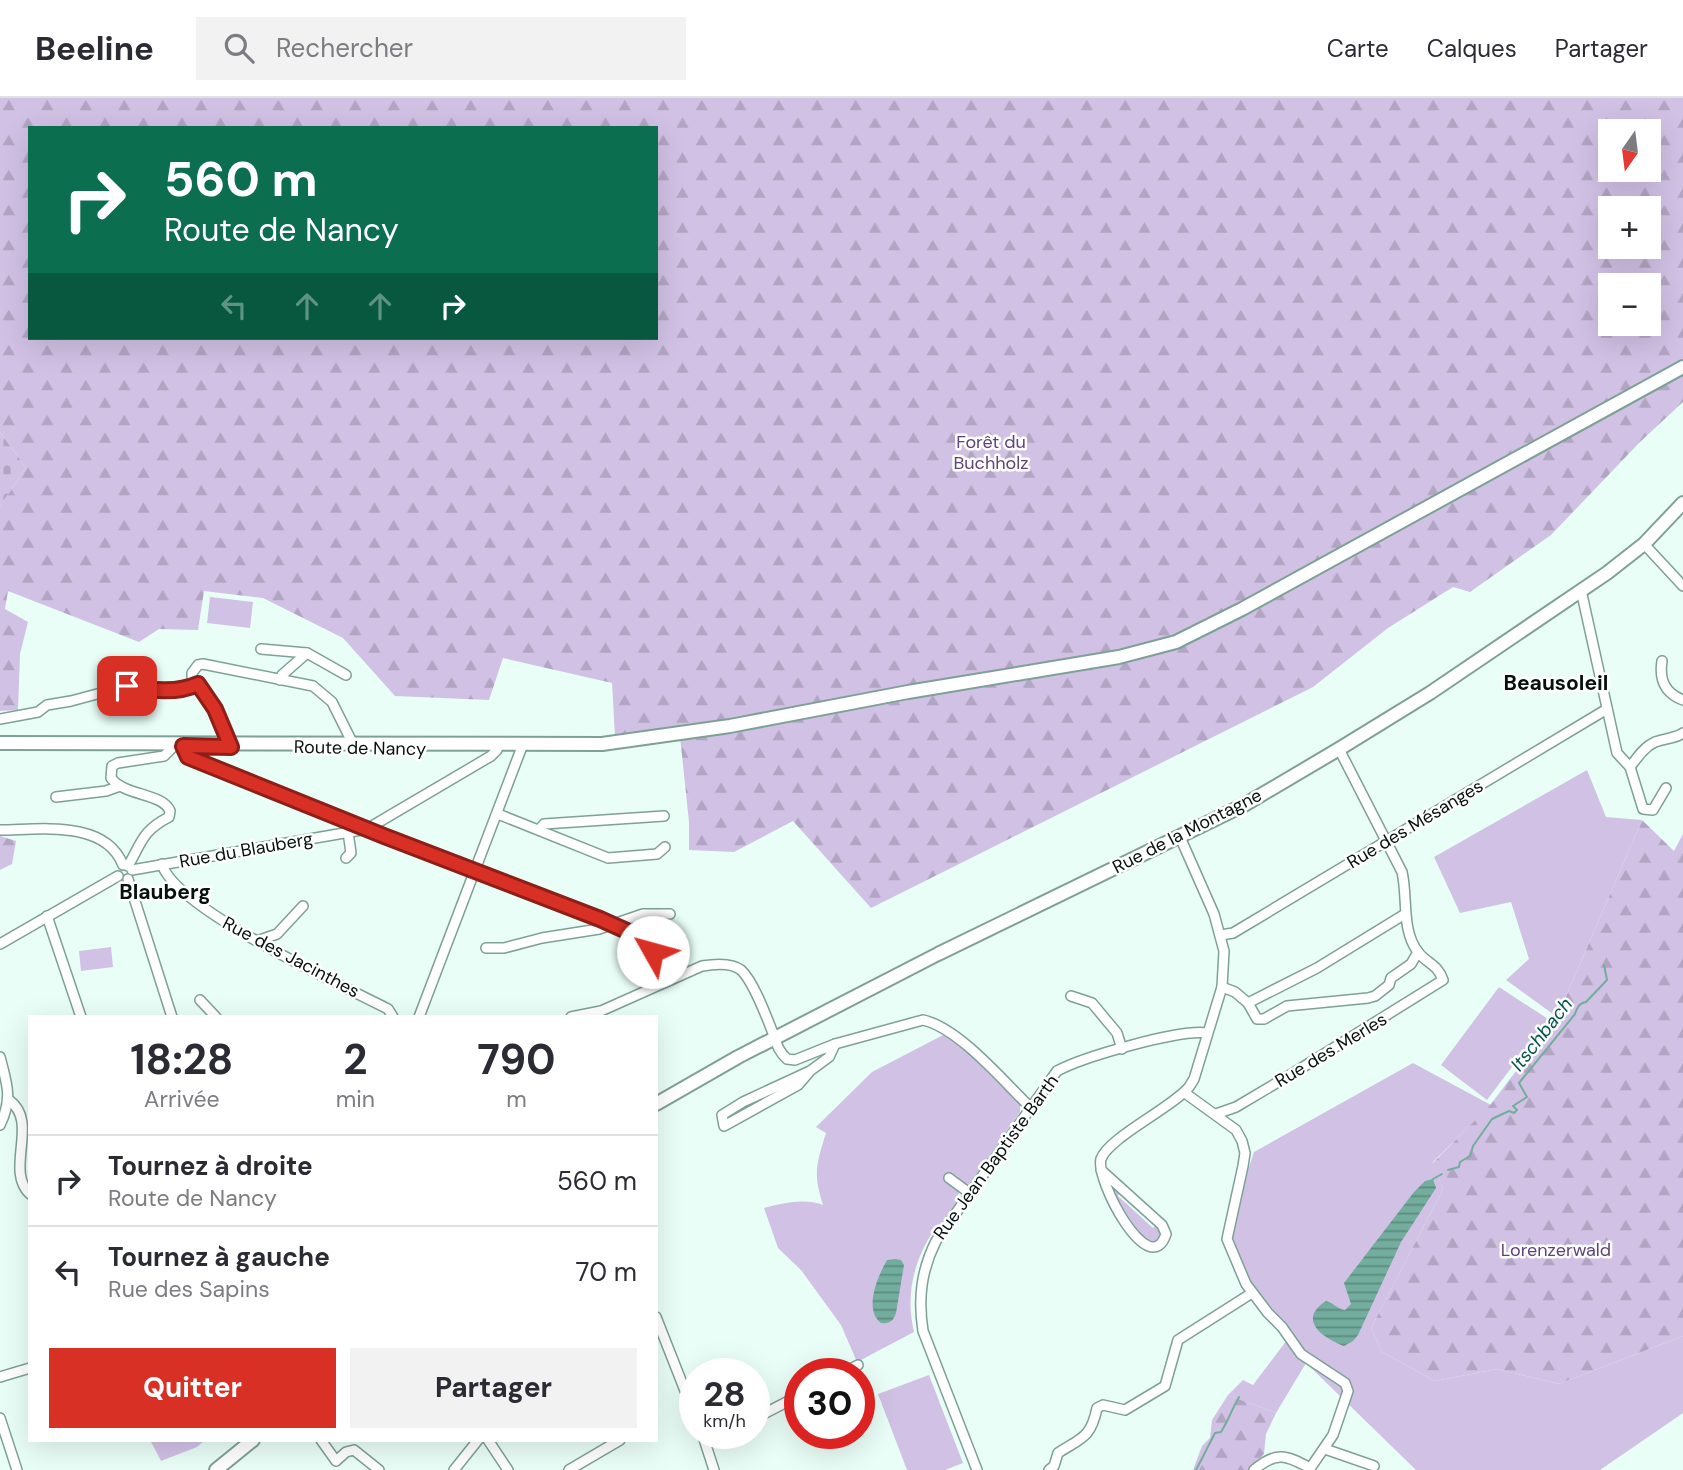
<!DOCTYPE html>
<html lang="fr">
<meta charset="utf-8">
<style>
:root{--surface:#fff;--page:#f2f2f3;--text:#2b2b33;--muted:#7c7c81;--line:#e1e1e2;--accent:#d93025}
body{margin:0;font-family:"DM Sans",sans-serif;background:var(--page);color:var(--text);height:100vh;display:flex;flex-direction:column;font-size:26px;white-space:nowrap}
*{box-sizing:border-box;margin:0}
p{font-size:23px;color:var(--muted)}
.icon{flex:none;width:38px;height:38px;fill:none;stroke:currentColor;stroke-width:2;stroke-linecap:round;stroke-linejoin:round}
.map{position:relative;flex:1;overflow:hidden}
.drawer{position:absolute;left:28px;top:917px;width:630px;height:427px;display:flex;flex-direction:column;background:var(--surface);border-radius:0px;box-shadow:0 7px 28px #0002}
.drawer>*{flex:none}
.guide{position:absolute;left:28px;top:28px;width:630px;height:214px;border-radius:0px;box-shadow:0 7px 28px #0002;background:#0b6e4f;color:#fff;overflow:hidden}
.needle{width:46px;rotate:194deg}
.controls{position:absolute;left:1598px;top:21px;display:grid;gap:14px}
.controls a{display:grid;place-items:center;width:63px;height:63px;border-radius:0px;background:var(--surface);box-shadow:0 7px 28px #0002;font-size:35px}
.speed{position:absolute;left:679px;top:1260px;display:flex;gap:14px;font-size:35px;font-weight:700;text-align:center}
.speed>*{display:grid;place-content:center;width:91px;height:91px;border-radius:50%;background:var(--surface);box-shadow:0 7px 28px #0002;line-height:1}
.speed small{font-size:18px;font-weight:400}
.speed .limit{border:10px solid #d22;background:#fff;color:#111}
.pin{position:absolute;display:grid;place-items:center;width:60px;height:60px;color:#fff;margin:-30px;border-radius:14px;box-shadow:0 4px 10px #0006}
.me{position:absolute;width:77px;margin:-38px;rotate:308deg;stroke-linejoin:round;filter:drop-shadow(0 0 5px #0008)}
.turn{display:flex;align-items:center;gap:24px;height:147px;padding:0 21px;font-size:32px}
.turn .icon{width:91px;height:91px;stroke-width:2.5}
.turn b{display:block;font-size:49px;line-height:60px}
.lanes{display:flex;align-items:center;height:66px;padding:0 21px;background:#0003;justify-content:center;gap:35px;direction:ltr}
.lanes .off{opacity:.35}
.eta{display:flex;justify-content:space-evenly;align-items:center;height:119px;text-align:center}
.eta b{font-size:42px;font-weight:700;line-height:49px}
.primary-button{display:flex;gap:14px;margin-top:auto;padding:14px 21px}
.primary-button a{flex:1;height:80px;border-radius:0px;background:var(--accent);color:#fff;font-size:28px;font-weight:700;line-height:80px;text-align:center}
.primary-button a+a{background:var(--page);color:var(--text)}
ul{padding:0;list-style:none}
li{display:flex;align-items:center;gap:21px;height:91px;padding:0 21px;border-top:2px solid var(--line)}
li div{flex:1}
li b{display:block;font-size:26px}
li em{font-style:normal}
header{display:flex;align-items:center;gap:42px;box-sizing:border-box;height:98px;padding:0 35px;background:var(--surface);border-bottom:2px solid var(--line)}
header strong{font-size:33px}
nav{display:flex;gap:38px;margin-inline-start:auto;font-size:24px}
.search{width:490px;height:63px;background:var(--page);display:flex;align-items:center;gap:18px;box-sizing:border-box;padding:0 24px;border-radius:0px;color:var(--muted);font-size:26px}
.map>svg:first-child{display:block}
.green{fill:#d1c1e5}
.forest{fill:url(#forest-firs);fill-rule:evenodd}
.cemetery{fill:url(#cemetery-stones)}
.water{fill:url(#water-rules)}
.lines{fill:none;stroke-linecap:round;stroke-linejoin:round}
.stream{stroke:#73ad9d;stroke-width:2}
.minor-casing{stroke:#7fa097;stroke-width:12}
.major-casing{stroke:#7fa097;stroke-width:16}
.minor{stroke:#fff;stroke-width:9}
.major{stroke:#fff;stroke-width:12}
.route-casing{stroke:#8d1f18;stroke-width:18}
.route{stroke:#d93025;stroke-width:12}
.labels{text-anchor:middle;stroke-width:5;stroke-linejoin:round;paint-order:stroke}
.park-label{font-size:18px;fill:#5d437b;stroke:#fff}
.street-label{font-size:18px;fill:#05110e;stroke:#fff}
.water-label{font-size:19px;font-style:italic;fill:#015647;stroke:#fff}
.quarter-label{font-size:21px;font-weight:bold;fill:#05110e;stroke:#fff}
</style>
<header>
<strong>Beeline</strong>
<div class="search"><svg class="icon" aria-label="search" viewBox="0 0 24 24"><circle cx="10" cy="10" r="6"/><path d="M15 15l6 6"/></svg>Rechercher</div>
<nav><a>Carte</a><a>Calques</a><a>Partager</a></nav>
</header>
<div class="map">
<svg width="1683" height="1372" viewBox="0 0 1683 1372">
<defs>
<pattern id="forest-firs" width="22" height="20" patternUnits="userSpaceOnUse" patternTransform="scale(1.75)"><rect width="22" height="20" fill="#d1c1e5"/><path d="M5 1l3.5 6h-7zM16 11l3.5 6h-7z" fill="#b2a5c3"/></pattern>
<pattern id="cemetery-stones" width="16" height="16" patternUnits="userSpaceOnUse" patternTransform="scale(1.75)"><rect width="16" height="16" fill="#d1c1e5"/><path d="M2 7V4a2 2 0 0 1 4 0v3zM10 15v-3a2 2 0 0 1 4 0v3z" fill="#b2a5c3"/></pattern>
<pattern id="water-rules" width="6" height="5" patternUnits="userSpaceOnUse" patternTransform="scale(1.75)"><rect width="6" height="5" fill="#73ad9d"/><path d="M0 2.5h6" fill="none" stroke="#5c8b7e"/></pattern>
</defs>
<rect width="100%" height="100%" fill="#e9fef7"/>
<!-- green -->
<g class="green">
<path d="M210 499 253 504 250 530 207 525Z"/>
<path d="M1587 672 1606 719 1642 722 1557 919 1506 882 1529 861 1511 804 1460 815 1434 759Z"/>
<path d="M111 849 113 869 81 873 79 853Z"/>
<path d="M1499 889 1548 921 1487 1002 1441 967Z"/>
<path d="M947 935 1016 1002 1020 1007V1014L968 1088 965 1086 958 1097 960 1099 938 1130 936 1129C914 1161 905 1196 914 1234L857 1264 841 1227 801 1172 778 1150 764 1110C783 1105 805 1100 823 1107 813 1075 816 1067 826 1035L816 1029 872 974Z"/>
<path d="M1413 965 1491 1007 1433 1064 1443 1091 1371 1230 1382 1254 1435 1283 1497 1271 1559 1286 1683 1238V1315L1600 1372H1416L1306 1265 1276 1315 1228 1297 1243 1282 1253 1287 1293 1234C1268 1206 1225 1163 1233 1122 1237 1099 1247 1076 1254 1054Z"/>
<path d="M1110 1085 1120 1094 1118 1098 1153 1130 1155 1128 1161 1135 1159 1142 1152 1146 1144 1143 1109 1088Z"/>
<path d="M929 1277 963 1365 945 1372H907L878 1296Z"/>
<path d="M150 1342H205L197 1349 161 1363Z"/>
</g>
<!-- forest -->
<g class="forest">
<path d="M0 0H1683V304L1640 344 1551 437 1470 494 1453 489 1388 530 1313 589 871 810 793 723 734 754 689 752V724L679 629 615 638 612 585 503 560 489 602 395 598 343 540 263 500 204 493 198 532 159 531 139 544 8 493 5 511 28 524 20 556 18 612 0 613V408L26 370 0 334ZM30 30H656V240H30ZM1610 33H1648V72H1610ZM1610 110H1648V149H1610ZM1610 187H1648V226H1610Z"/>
<path d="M1642 722 1674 753 1683 736V1238L1559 1286 1497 1271 1435 1283 1382 1254 1371 1230 1443 1091 1433 1065 1491 1006 1557 919Z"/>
<path d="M0 738 16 743 12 766 0 772Z"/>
<path d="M1228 1297 1276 1315 1266 1336 1264 1356 1248 1372H1193L1202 1348 1210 1340 1212 1322Z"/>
</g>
<!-- cemetery -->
<path class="cemetery" d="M0 334 26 370 0 408Z"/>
<!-- water -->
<g class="water">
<path d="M1433 1081 1436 1090 1401 1144 1358 1237 1353 1243 1344 1248C1322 1239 1297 1222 1326 1203 1334 1205 1337 1211 1345 1212L1351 1206 1344 1185 1414 1094 1425 1083Z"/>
<path d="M895 1161 901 1162 904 1167 896 1215C893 1223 890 1226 881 1225 863 1211 878 1178 887 1162Z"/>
</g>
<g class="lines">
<!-- stream -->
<g class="stream">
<path d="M1448 1072 1459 1069 1460 1064 1470 1058 1473 1048 1492 1021 1509 1013 1514 1015 1517 1012 1513 1008 1527 999 1519 985 1575 916C1577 910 1579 905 1586 904L1607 882 1604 867"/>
<path d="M1433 1081 1442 1076"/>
<path d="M1196 1372 1215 1335 1221 1334C1228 1323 1232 1311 1239 1299"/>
</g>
<defs>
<g id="minor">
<path d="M1644 446 1683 488"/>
<path d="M1581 492 1617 655 1630 669 1643 711 1653 712 1666 690"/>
<path d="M261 551 307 555"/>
<path d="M1662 563C1659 582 1665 595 1683 602"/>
<path d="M280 582 282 577 307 555 346 577"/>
<path d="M198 586 192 579V575L198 567 203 566 313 588 332 604 354 648"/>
<path d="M0 621 38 614 47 607 71 603 127 588 169 592 186 591 198 586 215 611 231 647"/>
<path d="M182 644 188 659 613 826C638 839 658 856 670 881"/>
<path d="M1630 669C1637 660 1644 649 1655 644 1665 640 1674 641 1683 635"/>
<path d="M56 699 106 693 120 688"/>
<path d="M498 716 608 760 657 756 665 749"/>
<path d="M0 732C39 732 105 721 123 767"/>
<path d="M539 732 544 726 664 718"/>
<path d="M346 760 351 755 348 734"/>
<path d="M162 766C174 810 343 888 388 911L393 919"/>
<path d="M128 768C142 744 142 733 169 719L170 713C163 695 124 698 111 680L112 668 118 665 164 658 177 645"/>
<path d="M132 772 367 731 491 658 497 652 498 646"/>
<path d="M128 781 172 919"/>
<path d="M47 818 81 919"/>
<path d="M1221 837 1233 835 1607 611"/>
<path d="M257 843 277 836 303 808"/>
<path d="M0 846 118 778"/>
<path d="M486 850H504L542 840 599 831 643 816H670"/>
<path d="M1222 889 1235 894 1248 905 1317 870 1405 816"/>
<path d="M1071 898 1092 905 1117 935 1122 951"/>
<path d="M200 902 216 919"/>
<path d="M1248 905 1257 921H1264L1287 908 1368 900 1375 898 1389 887 1391 880 1411 866 1418 854"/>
<path d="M419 919 523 646"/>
<path d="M571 919 601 913 702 868C714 866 731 864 741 872 754 884 767 920 774 938 777 947 779 954 787 961L795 962 835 946 923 922C959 930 1003 983 1030 1009"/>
<path d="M0 959C7 986 13 1000 0 1027"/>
<path d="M810 973 743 1004 722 1017 724 1028 798 987 810 973 829 959 835 946"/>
<path d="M1185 995 1236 1032 1242 1043 1245 1055 1243 1068 1227 1141 1246 1186 1268 1215 1282 1229 1301 1256 1345 1285 1348 1293 1333 1337 1309 1372"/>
<path d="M9 1002C40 1024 4 1072 30 1096"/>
<path d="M1216 1016 1236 1009 1295 974 1443 882C1437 865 1427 866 1418 854 1401 832 1408 799 1402 774L1339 651"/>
<path d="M1101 1072 1162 1127 1166 1136C1150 1185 1095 1082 1101 1061 1108 1040 1173 1009 1189 989L1194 981 1222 889 1224 853 1214 816 1180 739"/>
<path d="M949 1080 968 1094"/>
<path d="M656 1219 695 1318"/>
<path d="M841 1276 858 1267"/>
<path d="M0 1279 30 1270"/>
<path d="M0 1320 17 1372"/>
<path d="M754 1321 800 1297"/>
<path d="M702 1335 714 1372"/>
<path d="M321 1342 336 1363 346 1354 354 1352 379 1372"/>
<path d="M488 1342 508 1372"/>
<path d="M706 1345 726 1335"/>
<path d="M1325 1351 1374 1368"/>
<path d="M454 1372 478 1342"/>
<path d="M569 1372 620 1342"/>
<path d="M977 1372 923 1233C918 1201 921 1173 936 1143L1057 973C1083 959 1179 931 1207 935"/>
<path d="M1049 1372 1054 1368 1058 1355C1081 1340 1091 1340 1097 1310L1103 1307 1125 1312 1165 1288 1178 1242 1252 1195"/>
<path d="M1254 1372C1276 1353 1286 1357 1310 1370"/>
</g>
<g id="major">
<path d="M0 645 602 646 730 628 908 594 1119 559 1176 544 1242 511 1683 269"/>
<path d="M656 1006 738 959 938 856 1244 707 1339 651 1430 595 1607 475 1644 446 1683 405"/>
<path d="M216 1372 253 1342"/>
</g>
</defs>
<!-- minor casing -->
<use href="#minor" class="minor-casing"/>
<!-- major casing -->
<use href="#major" class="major-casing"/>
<!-- minor -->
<use href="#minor" class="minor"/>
<!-- major -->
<use href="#major" class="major"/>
</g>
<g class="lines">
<defs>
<path id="route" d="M127 588C150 592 176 596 198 586L215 611 231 649 183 648 188 659 384 738 600 821 629 834 653 854"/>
</defs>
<!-- route casing -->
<use href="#route" class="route-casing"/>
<!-- route -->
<use href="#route" class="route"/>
</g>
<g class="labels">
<!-- park labels -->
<g class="park-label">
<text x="991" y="350">Forêt du<tspan x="991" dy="21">Buchholz</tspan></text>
<text x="1556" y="1158">Lorenzerwald</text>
</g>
<!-- street labels -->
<g class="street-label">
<text transform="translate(360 650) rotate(1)" y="6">Route de Nancy</text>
<text transform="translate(1415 726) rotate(-31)" y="6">Rue des Mésanges</text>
<text transform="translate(1187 733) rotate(-27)" y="6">Rue de la Montagne</text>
<text transform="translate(246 752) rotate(-10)" y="6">Rue du Blauberg</text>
<text transform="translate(291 859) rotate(28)" y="6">Rue des Jacinthes</text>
<text transform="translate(1331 952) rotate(-31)" y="6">Rue des Merles</text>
<text transform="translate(996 1059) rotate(-54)" y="6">Rue Jean Baptiste Barth</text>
</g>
<!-- water labels -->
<g class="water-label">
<text transform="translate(1541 936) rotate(-52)" y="7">Itschbach</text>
</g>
<!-- quarter labels -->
<g class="quarter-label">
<text x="1556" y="592">Beausoleil</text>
<text x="165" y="801">Blauberg</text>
</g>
</g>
</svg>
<div class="controls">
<a><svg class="needle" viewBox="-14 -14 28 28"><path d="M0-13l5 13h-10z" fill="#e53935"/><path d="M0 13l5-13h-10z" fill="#7c7c81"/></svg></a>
<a>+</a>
<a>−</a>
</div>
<div class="speed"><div>28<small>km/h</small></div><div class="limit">30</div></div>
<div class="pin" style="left:127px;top:588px;background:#d93025"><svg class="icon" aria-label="arrive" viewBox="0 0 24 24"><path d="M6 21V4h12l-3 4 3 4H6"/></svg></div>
<svg class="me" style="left:653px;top:854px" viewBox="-20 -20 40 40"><circle r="19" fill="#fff"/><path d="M0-13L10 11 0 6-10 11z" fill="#d93025"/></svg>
<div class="guide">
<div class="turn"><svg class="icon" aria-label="right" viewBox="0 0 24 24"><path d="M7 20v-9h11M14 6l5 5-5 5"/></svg><div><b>560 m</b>Route de Nancy</div></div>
<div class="lanes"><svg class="icon off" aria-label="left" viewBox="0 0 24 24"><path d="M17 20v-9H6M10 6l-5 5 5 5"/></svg><svg class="icon off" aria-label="ahead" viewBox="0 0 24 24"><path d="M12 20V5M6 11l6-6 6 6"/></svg><svg class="icon off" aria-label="ahead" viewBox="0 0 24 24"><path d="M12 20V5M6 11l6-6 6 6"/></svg><svg class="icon" aria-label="right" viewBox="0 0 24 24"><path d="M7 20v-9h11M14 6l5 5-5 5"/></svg></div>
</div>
<section class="drawer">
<div class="eta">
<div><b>18:28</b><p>Arrivée</p></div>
<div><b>2</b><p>min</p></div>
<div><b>790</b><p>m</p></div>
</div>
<ul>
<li><svg class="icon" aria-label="right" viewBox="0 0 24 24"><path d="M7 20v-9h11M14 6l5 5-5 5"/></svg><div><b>Tournez à droite</b><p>Route de Nancy</p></div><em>560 m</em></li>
<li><svg class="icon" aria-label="left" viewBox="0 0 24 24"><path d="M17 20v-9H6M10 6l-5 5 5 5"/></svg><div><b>Tournez à gauche</b><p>Rue des Sapins</p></div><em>70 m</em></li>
</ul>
<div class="primary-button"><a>Quitter</a><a>Partager</a></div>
</section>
</div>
